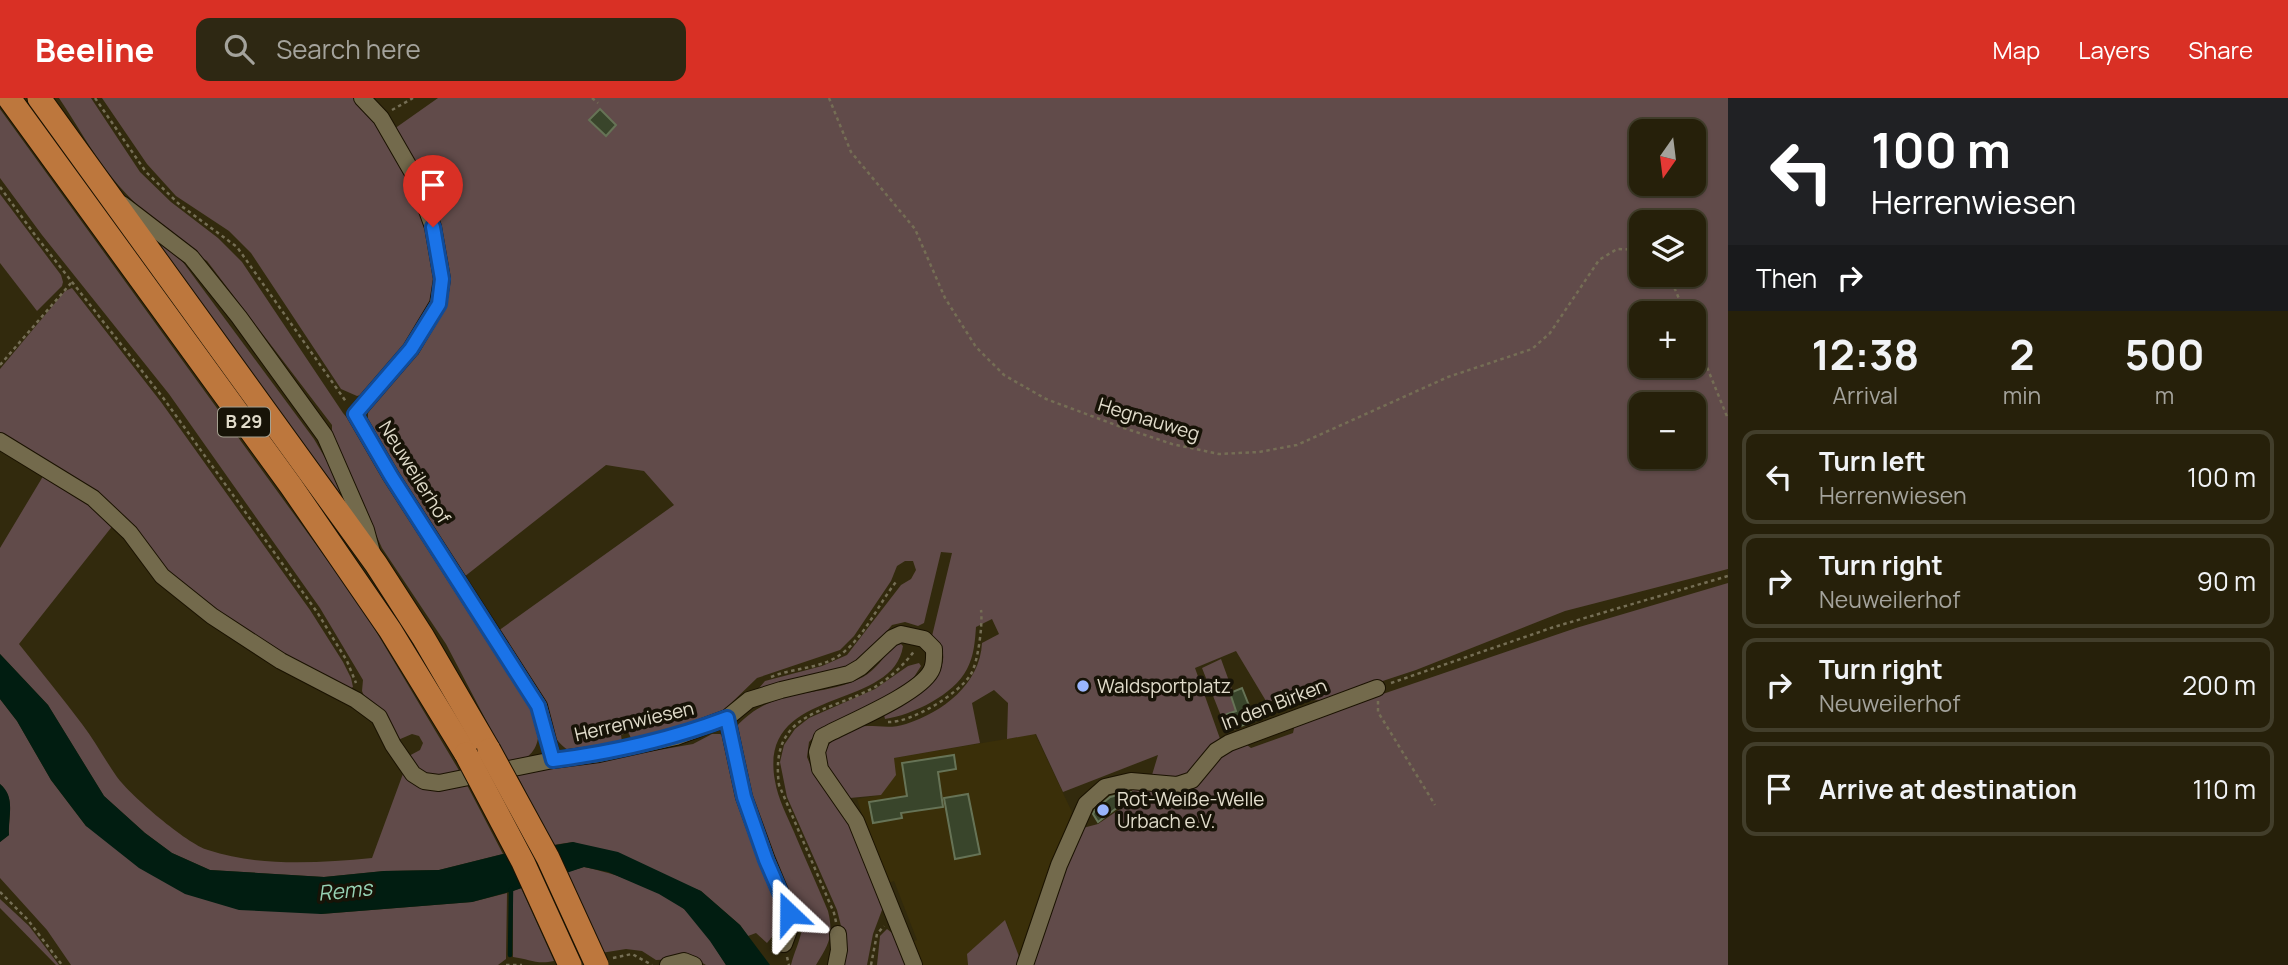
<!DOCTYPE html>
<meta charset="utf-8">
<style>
:root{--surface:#26200a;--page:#2e2813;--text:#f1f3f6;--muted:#a4a39c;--line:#423e2b;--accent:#d93025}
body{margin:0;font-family:Manrope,sans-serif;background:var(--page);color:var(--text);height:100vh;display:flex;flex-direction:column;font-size:26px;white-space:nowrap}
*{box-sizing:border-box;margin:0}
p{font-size:23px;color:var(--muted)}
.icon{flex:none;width:38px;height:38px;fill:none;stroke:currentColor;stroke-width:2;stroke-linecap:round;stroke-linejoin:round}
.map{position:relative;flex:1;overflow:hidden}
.drawer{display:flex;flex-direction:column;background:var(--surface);width:560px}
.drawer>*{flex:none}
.hud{background:#202124;color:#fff;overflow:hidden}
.needle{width:46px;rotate:194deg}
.tools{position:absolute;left:1629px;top:21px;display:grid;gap:14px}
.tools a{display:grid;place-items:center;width:77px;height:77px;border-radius:14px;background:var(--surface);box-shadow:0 2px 5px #0004,0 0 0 2px var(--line);font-size:35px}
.pin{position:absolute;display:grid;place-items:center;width:60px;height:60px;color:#fff;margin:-72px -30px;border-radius:50% 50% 50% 0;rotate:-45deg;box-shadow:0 0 7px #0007}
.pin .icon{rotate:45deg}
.me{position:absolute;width:77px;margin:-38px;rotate:337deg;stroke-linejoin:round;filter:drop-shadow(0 0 5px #0008)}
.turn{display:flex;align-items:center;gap:24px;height:147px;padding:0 28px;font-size:32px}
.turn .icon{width:91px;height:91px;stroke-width:2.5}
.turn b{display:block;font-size:49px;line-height:60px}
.then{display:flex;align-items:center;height:66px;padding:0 28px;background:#0003;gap:14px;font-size:26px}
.eta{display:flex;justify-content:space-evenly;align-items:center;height:119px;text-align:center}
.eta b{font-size:42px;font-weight:700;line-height:49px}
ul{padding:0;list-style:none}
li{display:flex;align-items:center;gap:21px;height:94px;margin:0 14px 10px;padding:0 14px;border:4px solid var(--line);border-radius:14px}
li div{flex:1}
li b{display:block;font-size:26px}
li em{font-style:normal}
header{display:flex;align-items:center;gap:42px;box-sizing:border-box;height:98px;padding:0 35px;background:var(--accent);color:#fff}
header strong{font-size:33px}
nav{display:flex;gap:38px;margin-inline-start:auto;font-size:24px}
.search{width:490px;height:63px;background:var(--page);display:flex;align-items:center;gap:18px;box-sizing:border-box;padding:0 24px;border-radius:14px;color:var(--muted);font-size:26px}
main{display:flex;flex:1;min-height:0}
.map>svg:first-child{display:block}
.built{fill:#3a2f09}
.green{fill:#614b4a;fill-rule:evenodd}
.water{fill:#011d11}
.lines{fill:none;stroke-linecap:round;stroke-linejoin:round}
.stream{stroke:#011d11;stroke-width:4.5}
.building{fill:#39452b;stroke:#667356;stroke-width:2}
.minor-casing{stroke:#1a1200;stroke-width:18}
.highway-casing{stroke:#1a1200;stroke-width:25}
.path{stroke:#756e55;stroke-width:2.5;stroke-dasharray:3.5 3.5;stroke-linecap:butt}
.minor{stroke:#736a4c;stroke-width:16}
.highway{stroke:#bd773d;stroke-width:23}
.highway-bridge-casing{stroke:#1a1200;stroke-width:25;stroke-linecap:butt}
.highway-bridge{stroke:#bd773d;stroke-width:23}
.route-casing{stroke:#114b97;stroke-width:18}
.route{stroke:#1a73e8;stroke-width:12}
.poi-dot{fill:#99b5fd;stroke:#171307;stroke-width:2.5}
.labels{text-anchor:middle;stroke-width:7;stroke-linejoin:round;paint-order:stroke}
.shield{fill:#171307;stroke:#a4a090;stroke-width:2}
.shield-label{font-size:18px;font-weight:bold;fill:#e1dccb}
.street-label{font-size:19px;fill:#e1dccb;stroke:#171307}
.poi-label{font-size:19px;fill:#e1dccb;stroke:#171307;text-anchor:start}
.water-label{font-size:21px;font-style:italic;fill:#96d1b4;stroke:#171307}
</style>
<header>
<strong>Beeline</strong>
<div class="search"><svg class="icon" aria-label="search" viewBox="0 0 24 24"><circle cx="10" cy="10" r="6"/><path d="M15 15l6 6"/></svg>Search here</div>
<nav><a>Map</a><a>Layers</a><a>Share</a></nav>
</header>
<main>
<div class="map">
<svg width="1728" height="867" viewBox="0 0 1728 867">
<rect width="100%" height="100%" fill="#322a0d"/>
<!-- built -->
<path class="built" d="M1035 636 1072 714 1020 861 1006 823 967 856 968 867H918L909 845 917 842 894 783 885 786 857 701 881 697 894 660Z"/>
<!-- green -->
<g class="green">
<path d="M59 0H91L140 74 171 104 218 140 242 164 343 315 358 333 538 621C541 646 535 659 510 668L446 546 382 450 332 341V327L207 163C176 143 132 106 110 77 91 53 76 25 59 0Z"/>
<path d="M102 0H359L415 93 431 132 439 182 436 207 369 295 357 298 341 291 251 155 229 133 176 98 147 66Z"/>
<path d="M438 0H1728V471L1565 513 1416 572 1325 602 1266 603 1236 553 1195 570 1224 652 1243 644 1251 650 1293 635 1295 626 1576 530 1728 485V867H1028L1079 731 1098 726 1136 700 1128 685 1149 687 1158 657 1063 694 1036 636 1007 641 1008 605 994 592 972 605 980 645 894 660 896 677 881 697 850 700C843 692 833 684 828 675 816 652 835 635 857 629 873 626 889 632 906 626 943 614 980 586 982 545L999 536 992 521 976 529C975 543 974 558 967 571 954 597 912 617 885 621L884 617C903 605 947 582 943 556 943 550 936 543 932 538L952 455 941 454 924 525 918 528 905 524 892 527 871 552 855 567 761 593 759 590 765 583 822 568 847 557 901 487 911 481 916 472 913 463H905L897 468 891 483 854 538 840 552 757 580 723 613 669 636 634 646 628 634 621 637 622 644C610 646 580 656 569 652 549 645 510 555 498 533L674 407 644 373 606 367 464 479 368 329V315L447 189 394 31ZM1642 33H1694V86H1642ZM1642 124H1694V177H1642ZM1642 215H1694V268H1642ZM1642 306H1694V359H1642Z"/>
<path d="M0 11 362 510 460 674C436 679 423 681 407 659L420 652 423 645 419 638 412 636 398 642 366 603 362 593 363 582 320 510 169 296 42 137 0 80Z"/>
<path d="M0 96 61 177 63 184 62 188 37 213 0 165Z"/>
<path d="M149 136 174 152 314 341 344 392 340 395Z"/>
<path d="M72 190 161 304 310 512 343 564 351 580 353 589 347 593 239 532 162 468 129 430 0 338V271L65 193Z"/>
<path d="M45 375 84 400 114 426 19 546C40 573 62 599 82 626 95 643 105 662 117 679 130 697 187 746 208 752 260 769 318 765 372 760L404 673C418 700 442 693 467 687L503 756 439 772 384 773 324 779 210 772 172 755 145 735 104 698 48 607 0 556V450Z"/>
<path d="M901 546 903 548C893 615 757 586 775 683 778 701 787 718 794 734 805 760 817 787 828 813 834 838 829 846 816 867H791C794 854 800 844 802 830L756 725 736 629C775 586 819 602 863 579 876 572 884 558 894 548Z"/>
<path d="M1221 561 1233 594 1230 595 1236 613 1221 618 1202 570Z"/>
<path d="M919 565 921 568 914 579 888 600 819 633 809 644 807 659 814 676 848 724 885 804 873 836 867 867H839L842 832 837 812 787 699 780 664 784 647 795 631 809 620 875 591 908 568Z"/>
<path d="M0 601 17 623 51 682 86 728 321 816 472 804 507 795 506 861 498 867H71L47 832 0 780V744L9 737C8 718 16 700 0 686Z"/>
<path d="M712 636H720L727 640 781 805 783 826 767 845 756 835 748 838 740 827 701 793 573 744 553 747 517 677 693 646Z"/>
<path d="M584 769C614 775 661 791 684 811 701 825 714 848 726 867H706L694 860 656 862 642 853 626 851 601 855 564 775Z"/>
<path d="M521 790 554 863C537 867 529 861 513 859V793Z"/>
<path d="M0 801 29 828 59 867H56L0 810Z"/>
<path d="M1005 822 1020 861 1018 867H968L967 856Z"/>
<path d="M887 831 896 838 907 867H877L880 838Z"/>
</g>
<!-- water -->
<g class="water">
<path d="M0 556 48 607 104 698 145 735 172 755 210 772 324 779 384 773 439 772 503 756 573 744 618 754 701 793 740 827 770 867H726L710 843 684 811 659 796 608 774 584 769 513 793 472 804 321 816 239 812 185 796 139 770 86 728 51 682 17 623 0 601Z"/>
<path d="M0 686C16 699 8 718 9 737L0 744Z"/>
</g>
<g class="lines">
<!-- stream -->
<path class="stream" d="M510 857 511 791"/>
</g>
<!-- building -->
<g class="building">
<path d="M600 11 616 27 606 38 589 22Z"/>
<path d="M1242 590 1250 610 1260 606 1265 619 1233 631 1227 616 1236 613 1230 595Z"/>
<path d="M954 657 956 671 938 674 943 709 901 715 902 720 873 725 869 704 907 698 902 665Z"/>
<path d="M1131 694 1134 697 1098 724 1093 716 1095 712 1110 699Z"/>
<path d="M968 696 980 756 955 761 944 700Z"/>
</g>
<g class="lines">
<defs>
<g id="minor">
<path d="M362 0 381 20 415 79 433 129 442 181 438 206 411 251 355 316 391 378 539 608 553 662"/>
<path d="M122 106 191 159 239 219 325 338 366 432 372 454"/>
<path d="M0 343 93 400 130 435 162 478 212 518 281 563 356 602 379 619 393 647 413 676 424 683 439 685 553 662 599 656 676 639 727 620 749 602 781 592 849 576 861 569 892 540 901 536 924 541 934 551C934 558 935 566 931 573 918 597 847 625 822 639L817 654 820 671 856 723 914 867"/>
<path d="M727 620 744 699 767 762 789 815 790 830 784 846"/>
<path d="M668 867 684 863 694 867"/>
<path d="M836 867 839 852 838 836"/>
<path d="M1025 867 1059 767 1086 706 1105 689 1131 683 1177 687 1192 682 1216 653 1229 645 1377 590"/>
</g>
<g id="highway">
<path d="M9 0 291 388 390 532 466 656"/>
<path d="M39 0 376 466 423 539 489 652"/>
</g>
</defs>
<!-- minor casing -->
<use href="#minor" class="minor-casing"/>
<!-- highway casing -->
<use href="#highway" class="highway-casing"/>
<!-- path -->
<g class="path">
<path d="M95 0 146 74 180 107 237 149 347 305"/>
<path d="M592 0 598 5"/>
<path d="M829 0 851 54 915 131 945 200 976 249 1004 277 1046 301 1121 329 1172 346 1219 356 1259 354 1297 347 1448 279 1532 251 1550 235 1599 162 1617 151 1642 152"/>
<path d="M392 12 413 0"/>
<path d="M0 89 35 137 164 301 317 514 347 563 356 585"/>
<path d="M1669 177 1685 215"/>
<path d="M1694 237 1728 321"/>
<path d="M0 267 71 185"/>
<path d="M771 579C790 571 811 571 829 563 860 550 876 509 896 484"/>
<path d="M1391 585 1554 529 1728 478"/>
<path d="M1378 603V614L1435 707"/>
<path d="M888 624C911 625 959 596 971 576 978 564 983 526 981 512"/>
<path d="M0 794 28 822 62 867"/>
<path d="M836 824 834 815 779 687C769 612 827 616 875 589 890 580 905 566 915 552"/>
<path d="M787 859 789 867"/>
<path d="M613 860 632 856 652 867"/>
<path d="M506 867H522"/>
<path d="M871 867 877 836 884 828"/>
</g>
<!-- minor -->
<use href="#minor" class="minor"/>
<!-- highway -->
<use href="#highway" class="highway"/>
<defs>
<g id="highway-bridge">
<path d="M489 652 548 760 597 867"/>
<path d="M466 656 523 764 570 867"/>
</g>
</defs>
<!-- highway-bridge casing -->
<use href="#highway-bridge" class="highway-bridge-casing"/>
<!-- highway-bridge -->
<use href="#highway-bridge" class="highway-bridge"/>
</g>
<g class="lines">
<defs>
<path id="route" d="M433 129 442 181 439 206 411 251 355 316 391 378 538 608 553 662C615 654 669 642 727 620L744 699 766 762 789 815"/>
</defs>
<!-- route casing -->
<use href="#route" class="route-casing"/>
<!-- route -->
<use href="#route" class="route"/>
</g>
<!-- markers -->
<g class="poi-dot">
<circle cx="1083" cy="588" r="7"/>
<circle cx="1103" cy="712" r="7"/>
</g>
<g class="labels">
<!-- shield labels -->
<rect class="shield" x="218" y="309.5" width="52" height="29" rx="5"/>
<g class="shield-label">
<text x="244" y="330">B 29</text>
</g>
<!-- street labels -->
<g class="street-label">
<text transform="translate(1149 321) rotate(17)" y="7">Hegnauweg</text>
<text transform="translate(415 374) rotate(58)" y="7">Neuweilerhof</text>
<text transform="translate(1274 606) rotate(-21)" y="7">In den Birken</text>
<text transform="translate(634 623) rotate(-13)" y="7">Herrenwiesen</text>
</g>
<!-- poi labels -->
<g class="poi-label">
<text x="1097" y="595">Waldsportplatz</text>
<text x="1117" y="708">Rot-Weiße-Welle<tspan x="1117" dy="22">Urbach e.V.</tspan></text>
</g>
<!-- water labels -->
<g class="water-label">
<text transform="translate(345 793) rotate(-6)" y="7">Rems</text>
</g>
</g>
</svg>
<div class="tools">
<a><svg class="needle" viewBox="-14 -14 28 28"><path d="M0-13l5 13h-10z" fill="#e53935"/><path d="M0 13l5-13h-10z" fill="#a4a39c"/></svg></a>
<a><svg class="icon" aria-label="layers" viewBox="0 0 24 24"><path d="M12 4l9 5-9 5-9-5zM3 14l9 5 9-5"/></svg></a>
<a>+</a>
<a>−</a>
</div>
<div class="pin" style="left:433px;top:129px;background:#d93025"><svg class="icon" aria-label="arrive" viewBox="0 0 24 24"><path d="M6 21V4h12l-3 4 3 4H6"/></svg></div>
<svg class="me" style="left:789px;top:815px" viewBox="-20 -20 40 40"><path d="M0-17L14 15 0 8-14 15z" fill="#1a73e8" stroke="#fff" stroke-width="4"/></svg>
</div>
<section class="drawer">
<div class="hud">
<div class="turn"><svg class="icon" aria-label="left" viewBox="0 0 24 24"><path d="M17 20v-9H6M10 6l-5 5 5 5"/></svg><div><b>100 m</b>Herrenwiesen</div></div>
<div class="then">Then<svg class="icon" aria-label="right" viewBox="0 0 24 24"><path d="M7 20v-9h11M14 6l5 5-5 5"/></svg></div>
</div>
<div class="eta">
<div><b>12:38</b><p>Arrival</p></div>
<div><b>2</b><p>min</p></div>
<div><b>500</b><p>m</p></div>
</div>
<ul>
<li><svg class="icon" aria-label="left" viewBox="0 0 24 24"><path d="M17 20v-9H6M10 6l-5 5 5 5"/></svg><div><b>Turn left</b><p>Herrenwiesen</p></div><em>100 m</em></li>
<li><svg class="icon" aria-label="right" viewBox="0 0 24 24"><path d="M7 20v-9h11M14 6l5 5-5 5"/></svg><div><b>Turn right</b><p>Neuweilerhof</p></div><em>90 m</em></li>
<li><svg class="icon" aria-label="right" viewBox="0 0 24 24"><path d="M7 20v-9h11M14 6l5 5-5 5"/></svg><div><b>Turn right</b><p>Neuweilerhof</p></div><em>200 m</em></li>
<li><svg class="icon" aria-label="arrive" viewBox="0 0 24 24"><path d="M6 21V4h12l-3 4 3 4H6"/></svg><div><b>Arrive at destination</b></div><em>110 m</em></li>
</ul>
</section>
</main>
